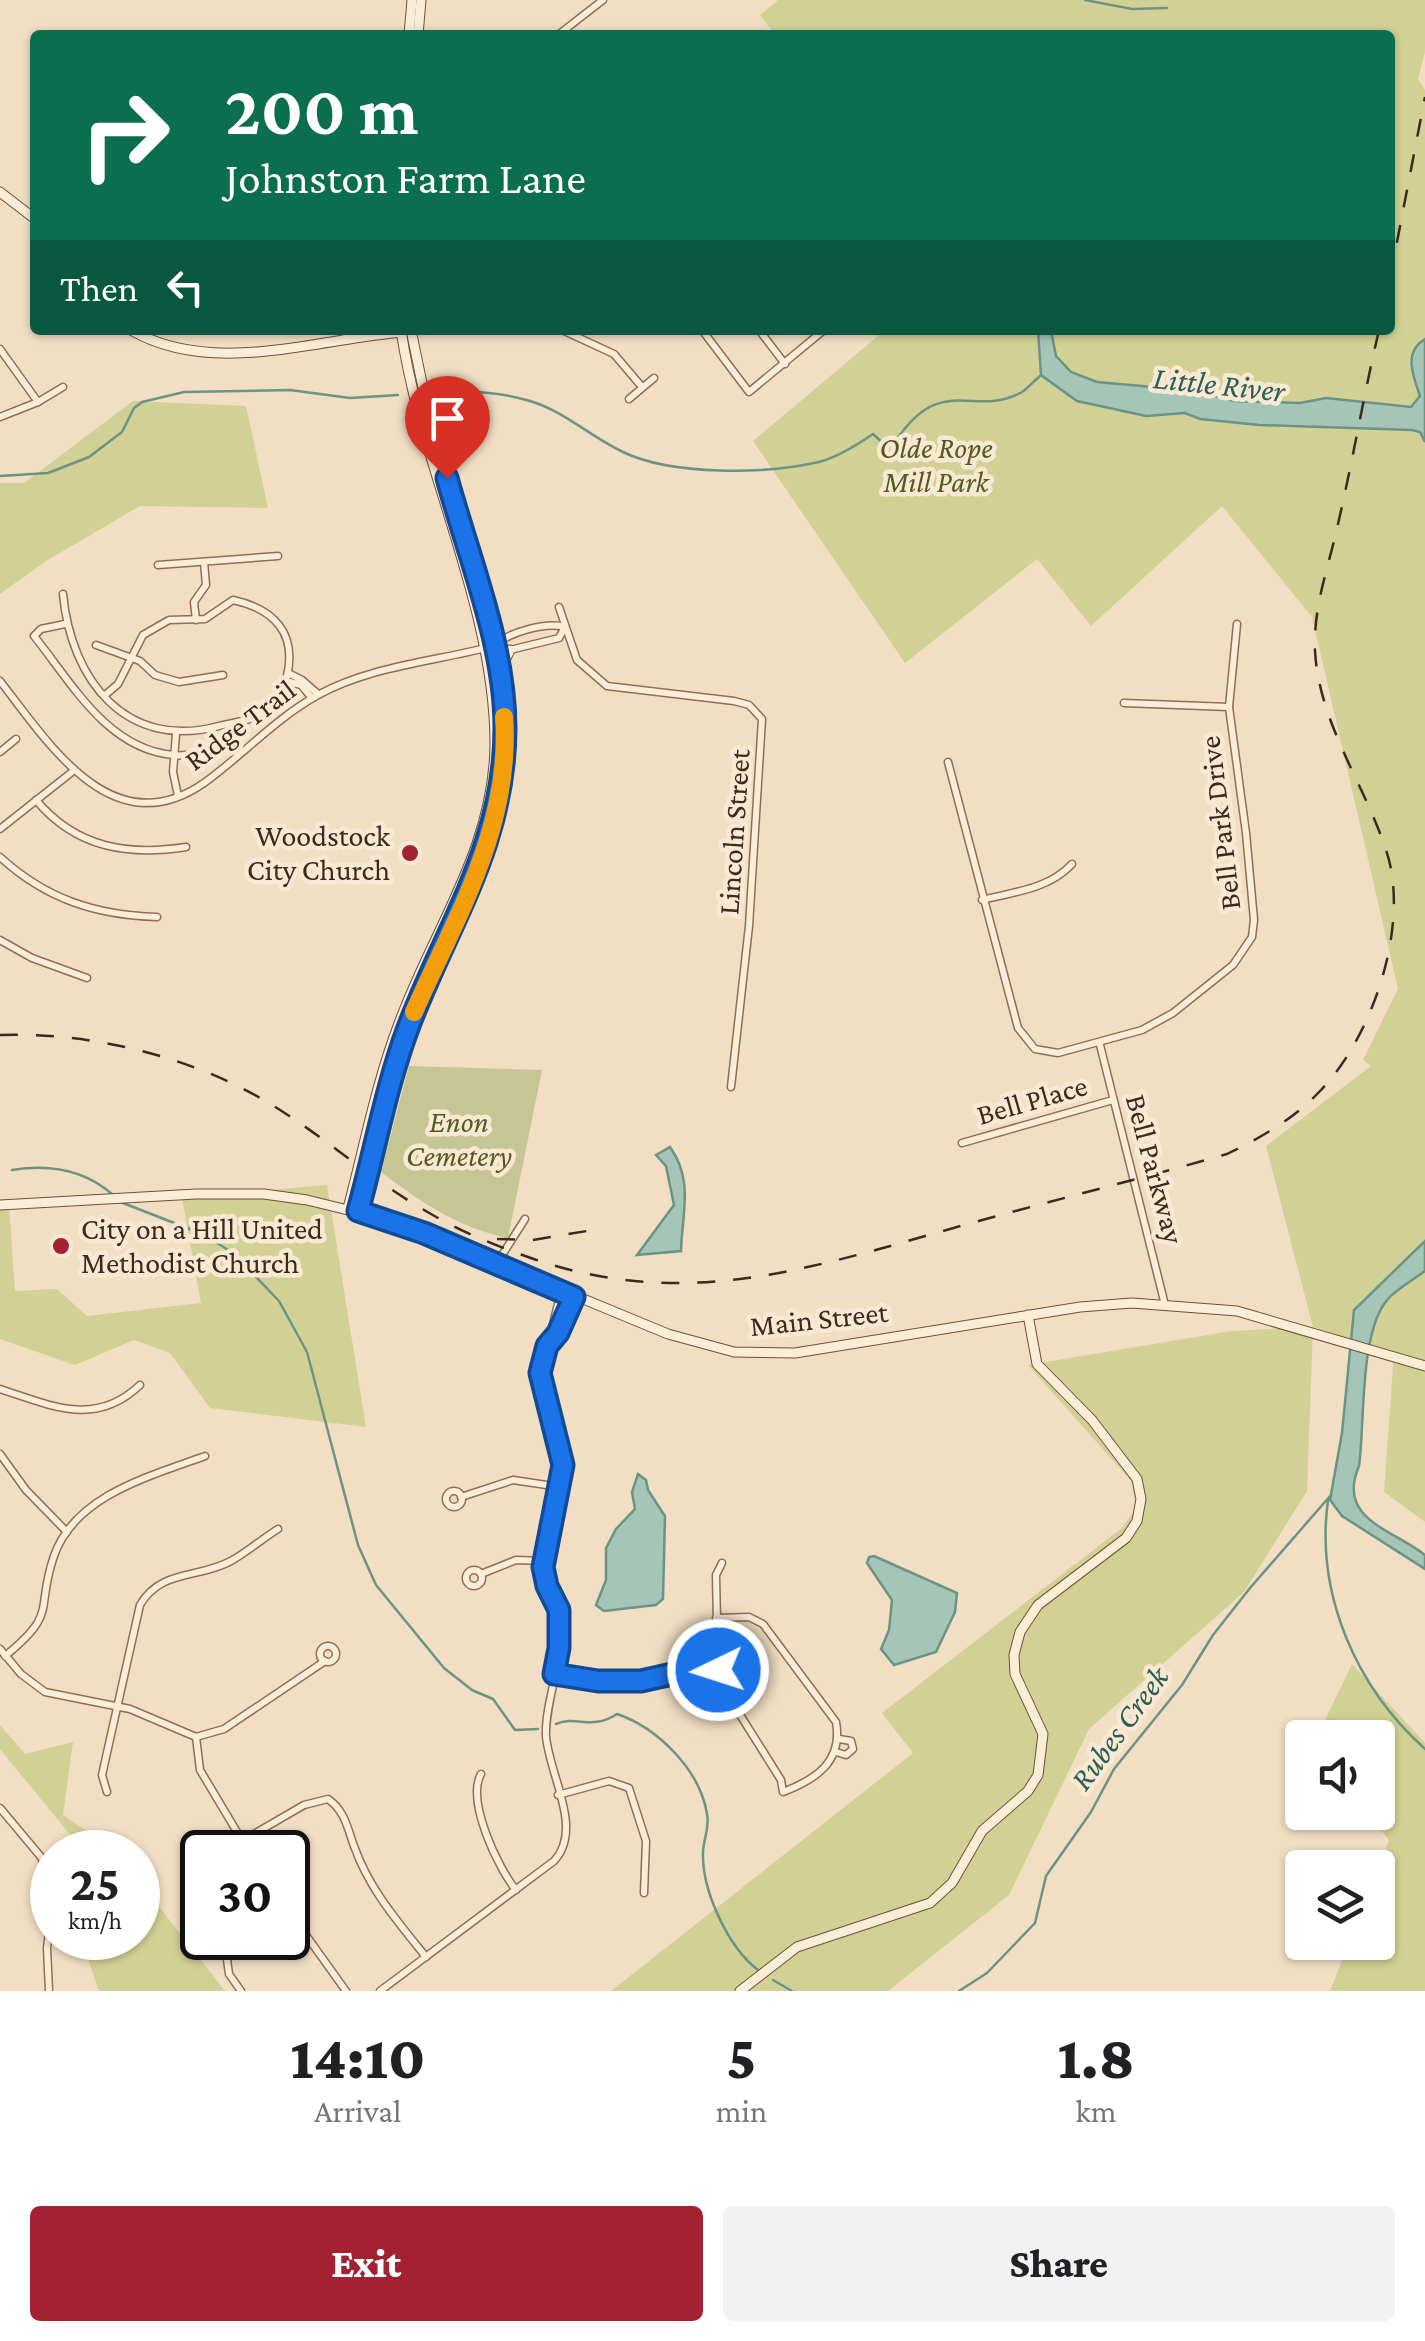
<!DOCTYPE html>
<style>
:root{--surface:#fff;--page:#f2f2f2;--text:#202124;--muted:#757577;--accent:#a32232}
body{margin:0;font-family:"Crimson Pro",serif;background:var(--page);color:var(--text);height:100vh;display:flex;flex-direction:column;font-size:38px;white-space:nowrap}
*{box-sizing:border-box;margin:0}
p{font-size:32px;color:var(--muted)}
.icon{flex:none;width:55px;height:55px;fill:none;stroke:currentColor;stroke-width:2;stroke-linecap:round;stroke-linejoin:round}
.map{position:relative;height:1991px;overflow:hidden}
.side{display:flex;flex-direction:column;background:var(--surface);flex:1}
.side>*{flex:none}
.guide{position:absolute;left:30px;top:30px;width:1365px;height:305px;border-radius:10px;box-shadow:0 2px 8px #0004;background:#0b6e4f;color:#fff;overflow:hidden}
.buttons{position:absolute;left:1285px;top:1720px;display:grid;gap:20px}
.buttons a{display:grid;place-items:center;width:110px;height:110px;border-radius:10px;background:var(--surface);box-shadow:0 2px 8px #0004;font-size:50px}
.speed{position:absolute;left:30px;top:1830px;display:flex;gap:20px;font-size:50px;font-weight:700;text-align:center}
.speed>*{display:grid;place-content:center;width:130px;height:130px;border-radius:50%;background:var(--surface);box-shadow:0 2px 8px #0004;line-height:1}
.speed small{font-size:25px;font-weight:400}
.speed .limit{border:5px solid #111;border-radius:15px;background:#fff;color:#111}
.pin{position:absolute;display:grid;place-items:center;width:85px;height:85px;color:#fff;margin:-102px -42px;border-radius:50% 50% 50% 0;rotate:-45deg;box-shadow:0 0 10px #0007}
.pin .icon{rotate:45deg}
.me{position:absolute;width:110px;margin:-55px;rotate:266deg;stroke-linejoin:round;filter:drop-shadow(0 0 8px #0008)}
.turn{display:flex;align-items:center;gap:35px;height:210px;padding:0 30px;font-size:45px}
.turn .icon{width:130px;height:130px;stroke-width:2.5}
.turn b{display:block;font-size:70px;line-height:85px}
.then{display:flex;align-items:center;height:95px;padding:0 30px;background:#0003;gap:20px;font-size:38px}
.eta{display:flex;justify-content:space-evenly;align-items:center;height:170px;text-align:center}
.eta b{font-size:60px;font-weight:800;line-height:70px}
.action{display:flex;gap:20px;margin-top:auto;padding:20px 30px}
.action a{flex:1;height:115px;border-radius:10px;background:var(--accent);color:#fff;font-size:40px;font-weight:800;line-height:115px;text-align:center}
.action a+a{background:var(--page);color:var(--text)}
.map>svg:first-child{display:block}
.green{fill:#d2d195}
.cemetery{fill:#c6c695}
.water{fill:#a5c5b8;stroke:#6b9485;stroke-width:2.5}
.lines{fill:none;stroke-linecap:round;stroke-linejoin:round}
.stream{stroke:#6b9485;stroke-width:2.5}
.street-casing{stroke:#8e6e58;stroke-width:9}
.secondary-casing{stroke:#704f3b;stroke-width:11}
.street{stroke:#fcedd7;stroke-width:6}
.secondary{stroke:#fcedd7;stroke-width:9}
.rail{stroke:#3d291d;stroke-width:2.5;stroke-dasharray:18 18;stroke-linecap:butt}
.route-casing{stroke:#114b97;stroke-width:25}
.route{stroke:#1a73e8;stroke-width:18}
.slow{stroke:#f59e0b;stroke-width:18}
.poi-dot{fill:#a32232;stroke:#f9e9d3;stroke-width:4}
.labels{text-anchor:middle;stroke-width:9;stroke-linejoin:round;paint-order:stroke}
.park-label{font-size:30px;font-style:italic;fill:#535b22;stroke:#f9e9d3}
.street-label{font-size:30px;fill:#3d291d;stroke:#f9e9d3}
.poi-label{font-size:30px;fill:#3d291d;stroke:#f9e9d3;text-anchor:end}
.water-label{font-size:32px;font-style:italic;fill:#2b5e55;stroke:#f9e9d3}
</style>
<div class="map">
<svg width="1425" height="1991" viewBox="0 0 1425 1991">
<rect width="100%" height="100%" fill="#f2dec3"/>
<!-- green -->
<g class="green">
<path d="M778 0H1425V52L1418 79 1425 90V1522L1384 1492 1394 1353 1313 1327 1307 1491 1244 1592 1089 1729 1009 1895 888 1991H611L913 1753 882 1713 1122 1528 1136 1508 1131 1481 1028 1365 1232 1331 1313 1327 1266 1146 1371 1066 1363 1060 1398 989 1312 617 1222 506 1091 626 1037 559 905 663 753 441 885 330H1390V35H775L760 15Z"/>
<path d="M133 401 246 406 268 508 140 506 46 561 0 594V483H24Z"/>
<path d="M327 1185 366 1427 210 1408 170 1353 134 1340 75 1365 0 1339V1206H9L15 1291 57 1289 87 1316 201 1303 182 1198Z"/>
<path d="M1352 1664 1425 1743V1991H1330L1349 1943 1378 1942V1870L1389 1840 1367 1813 1378 1812V1738L1317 1737Z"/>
<path d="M0 1725 25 1754 73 1742 63 1815 116 1852H79L72 1837 0 1749Z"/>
<path d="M138 1880 225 1991H99L81 1938H138Z"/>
</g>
<!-- cemetery -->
<path class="cemetery" d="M409 1066 542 1070 508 1238C459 1228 420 1202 381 1172Z"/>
<!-- water -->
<g class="water">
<path d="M1038 330H1051L1056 356 1071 372 1097 382 1198 391 1234 401 1300 403 1326 398 1411 407 1420 396C1413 376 1403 352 1425 339V442L1420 432 1412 430 1259 425 1200 419 1185 413 1146 416 1077 401 1041 375Z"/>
<path d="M670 1147C694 1180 682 1214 681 1251L637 1255 674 1205 666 1166 656 1155Z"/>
<path d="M1425 1241V1271C1413 1280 1398 1288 1388 1299 1359 1331 1365 1424 1359 1466 1336 1519 1392 1529 1425 1555V1569L1342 1516 1330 1500 1342 1433 1354 1310Z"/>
<path d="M638 1474 646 1480 648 1490 665 1516 663 1599 656 1605 604 1611 596 1605 606 1580V1548L616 1529 635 1509 632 1492Z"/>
<path d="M874 1556 957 1593 955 1612 936 1652 894 1665 881 1649 889 1630 892 1600 867 1563 869 1557Z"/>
</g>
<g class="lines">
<!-- stream -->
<g class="stream">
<path d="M1085 0 1132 9 1167 8"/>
<path d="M431 391C464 391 498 391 530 401 564 411 591 437 623 452 673 476 766 474 819 462 838 457 857 445 873 434L885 445 895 442C942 371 973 419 1022 392 1028 388 1034 381 1040 376"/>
<path d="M0 476 48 473 89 457 122 432 134 408 142 402 184 392 290 390 350 398 398 395"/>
<path d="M12 1170C49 1164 83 1169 112 1194"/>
<path d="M123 1203 205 1235 234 1254 279 1301 307 1352 358 1545 376 1585 444 1668 472 1690 493 1699 515 1730 538 1729"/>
<path d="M1328 1500C1315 1594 1356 1687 1425 1749"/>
<path d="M556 1724C578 1715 591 1731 617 1714 658 1728 700 1770 707 1814 710 1827 703 1840 703 1853 702 1891 728 1947 758 1970"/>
<path d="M773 1980 792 1991"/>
<path d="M959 1991 987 1973 1035 1923 1046 1876 1091 1812 1114 1769 1182 1685 1213 1635 1250 1588 1331 1495"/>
</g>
<defs>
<g id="street">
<path d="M558 35 603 0"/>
<path d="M562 330 614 354 642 387"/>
<path d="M702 330 749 392 824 330"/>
<path d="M759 330 785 364"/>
<path d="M0 349 38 402"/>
<path d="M629 399 654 378"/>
<path d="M0 417 38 402 63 387"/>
<path d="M158 565 278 556"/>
<path d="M63 594C71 680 126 751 219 726 235 722 257 720 270 709 280 700 284 689 287 676 297 633 274 609 233 600L205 619 169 620 143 635 118 684 104 696"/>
<path d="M559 607 577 660 607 686 734 701 749 705 762 719 749 926 731 1087"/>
<path d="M196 620 194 602 206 585 204 562"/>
<path d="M65 624 41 629 34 636C72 683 107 749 173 755 188 757 205 751 220 747"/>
<path d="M96 645 140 661 155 675 179 682 223 675"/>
<path d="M288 673 302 680 318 694"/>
<path d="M0 681C48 742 112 847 204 783 243 755 276 718 318 695 370 666 437 661 494 646 509 632 545 622 565 627L559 638 510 650 494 646"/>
<path d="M286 681 301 685 312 698"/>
<path d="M1124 703 1229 707"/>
<path d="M176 734 173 772 178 796"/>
<path d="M0 752 16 739"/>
<path d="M948 762 1018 1028 1035 1049 1058 1053 1142 1030 1173 1013 1233 965 1252 937 1254 920 1246 833 1229 707 1237 624"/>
<path d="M36 800C76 848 128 856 186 847"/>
<path d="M0 829 72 772"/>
<path d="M0 857C46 899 95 915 157 917"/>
<path d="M982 900C1014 892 1049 889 1072 864"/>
<path d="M0 940 32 958 87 978"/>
<path d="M1100 1045 1165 1305"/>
<path d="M962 1143 1113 1100"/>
<path d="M497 1263 525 1219"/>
<path d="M551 1339 558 1333 575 1297"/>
<path d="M0 1389C50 1405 95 1428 140 1385"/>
<path d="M0 1454 26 1490 67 1532"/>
<circle cx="454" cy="1499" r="8"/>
<path d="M461 1497 513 1480 560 1487"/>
<circle cx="474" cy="1578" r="8"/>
<path d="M481 1574 516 1560 545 1561"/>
<path d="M716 1618 749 1617 763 1624 836 1722C843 1761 817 1779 783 1792L781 1780 732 1702 718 1671 716 1575 722 1563"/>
<path d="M558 1619 547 1595 543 1567 563 1465 541 1373 561 1292"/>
<circle cx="328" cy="1654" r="8"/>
<path d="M0 1649 21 1674 45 1692 130 1709 196 1737 224 1729 325 1661"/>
<path d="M5 1656C59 1612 35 1611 54 1556 75 1495 151 1476 205 1456"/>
<path d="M554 1674C612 1686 660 1677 717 1664"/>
<path d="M196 1737 200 1770 249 1852"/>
<path d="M836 1752 846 1755 853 1749 851 1741 839 1739"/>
<path d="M481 1774C466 1801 498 1868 516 1890"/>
<path d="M107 1792 102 1775 140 1605C161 1569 198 1579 231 1561 247 1552 262 1539 278 1529"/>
<path d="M558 1795 609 1781 629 1788 646 1841 644 1893"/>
<path d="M0 1808 41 1857 52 1882"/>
<path d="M223 1852 304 1805 328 1799C345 1811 347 1827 354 1846 369 1889 398 1922 426 1957"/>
<path d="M185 1883 194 1870 202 1864"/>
<path d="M288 1910 346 1991"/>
<path d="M49 1991 47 1948 52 1909"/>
<path d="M241 1991 229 1974 227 1960 232 1951 251 1938"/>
<path d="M380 1991 554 1861C584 1829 549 1775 546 1736 544 1691 581 1625 547 1586"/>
</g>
<g id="secondary">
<path d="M409 35 412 0"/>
<path d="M418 35 421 0"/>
<path d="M0 192 35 219"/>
<path d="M131 330C212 377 316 339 403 332"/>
<path d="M500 671 510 650"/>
<path d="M0 1205 196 1194H264L307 1200 397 1222 668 1334 734 1352 795 1353 1080 1307 1132 1303 1237 1311 1425 1366"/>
<path d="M348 1208C364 1148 376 1084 398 1026 433 929 495 849 495 742 494 603 421 468 401 330"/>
<path d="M358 1211 406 1033 482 864 503 771 505 725 497 660 428 412 411 330"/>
<path d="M740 1991 797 1947 930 1903 952 1883 982 1831 1028 1791 1038 1775 1043 1734 1015 1674 1014 1655 1020 1632 1038 1605 1126 1538 1137 1521 1141 1499 1137 1479 1092 1420 1037 1364 1028 1315"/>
</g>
</defs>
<!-- street casing -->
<use href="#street" class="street-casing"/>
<!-- secondary casing -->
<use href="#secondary" class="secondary-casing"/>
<!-- street -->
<use href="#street" class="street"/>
<!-- secondary -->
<use href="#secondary" class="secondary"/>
<!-- rail -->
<g class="rail">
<path d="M1390 278 1425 97"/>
<path d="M0 1035C87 1032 186 1055 262 1099 321 1133 372 1181 431 1214 462 1232 494 1245 528 1257 693 1316 827 1262 986 1219 1066 1197 1147 1177 1227 1154 1262 1137 1294 1119 1321 1090 1373 1036 1411 923 1386 850 1364 783 1319 723 1315 651 1313 606 1329 566 1338 524 1353 459 1364 394 1379 330"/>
<path d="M497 1239 533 1240 587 1231"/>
</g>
</g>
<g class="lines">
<defs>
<path id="route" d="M447 478C469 559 505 644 505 728 505 845 447 924 408 1028 386 1087 375 1150 358 1211L424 1233 574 1297 558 1333 547 1346 540 1373 563 1465 543 1567 547 1586 559 1610V1648L554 1674 598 1681H641L717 1664 718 1670"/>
</defs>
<!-- route casing -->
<use href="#route" class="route-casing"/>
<!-- route -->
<use href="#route" class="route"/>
<!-- slow -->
<path class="slow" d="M414 1012C456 917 512 826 504 717"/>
</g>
<!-- markers -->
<g class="poi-dot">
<circle cx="410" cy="853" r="10"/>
<circle cx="61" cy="1246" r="10"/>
</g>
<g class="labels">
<!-- park labels -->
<g class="park-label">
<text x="936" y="458">Olde Rope<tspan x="936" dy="34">Mill Park</tspan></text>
<text x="459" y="1132">Enon<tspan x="459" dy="34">Cemetery</tspan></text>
</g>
<!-- street labels -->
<g class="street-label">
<text transform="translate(240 725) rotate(-37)" y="10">Ridge Trail</text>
<text transform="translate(1220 823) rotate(-97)" y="10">Bell Park Drive</text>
<text transform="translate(734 832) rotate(-86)" y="10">Lincoln Street</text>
<text transform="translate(1032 1100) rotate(-16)" y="10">Bell Place</text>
<text transform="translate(1155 1169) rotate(75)" y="10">Bell Parkway</text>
<text transform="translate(819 1319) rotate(-6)" y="10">Main Street</text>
</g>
<!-- poi labels -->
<g class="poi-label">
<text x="390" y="846">Woodstock<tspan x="390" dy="34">City Church</tspan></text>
<text x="81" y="1239" text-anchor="start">City on a Hill United<tspan x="81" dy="34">Methodist Church</tspan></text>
</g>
<!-- water labels -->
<g class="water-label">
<text transform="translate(1219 384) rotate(6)" y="11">Little River</text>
<text transform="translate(1119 1728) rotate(-54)" y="11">Rubes Creek</text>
</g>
</g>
</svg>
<div class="buttons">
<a><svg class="icon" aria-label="sound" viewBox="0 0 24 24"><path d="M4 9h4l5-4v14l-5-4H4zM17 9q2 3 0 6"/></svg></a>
<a><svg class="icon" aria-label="layers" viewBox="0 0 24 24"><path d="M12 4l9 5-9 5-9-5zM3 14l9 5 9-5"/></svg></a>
</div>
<div class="speed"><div>25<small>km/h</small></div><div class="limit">30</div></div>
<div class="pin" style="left:447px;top:478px;background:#d93025"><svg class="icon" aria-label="arrive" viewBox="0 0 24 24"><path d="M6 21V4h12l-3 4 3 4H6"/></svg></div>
<svg class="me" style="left:718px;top:1670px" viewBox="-20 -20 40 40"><circle r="17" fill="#1a73e8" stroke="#fff" stroke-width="3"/><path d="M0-11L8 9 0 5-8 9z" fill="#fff"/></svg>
<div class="guide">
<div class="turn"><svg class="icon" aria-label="right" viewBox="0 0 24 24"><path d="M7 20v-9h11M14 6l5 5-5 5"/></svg><div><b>200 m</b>Johnston Farm Lane</div></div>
<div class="then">Then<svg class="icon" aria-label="left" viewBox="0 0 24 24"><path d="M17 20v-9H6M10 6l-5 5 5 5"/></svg></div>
</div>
</div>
<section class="side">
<div class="eta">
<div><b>14:10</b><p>Arrival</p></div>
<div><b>5</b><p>min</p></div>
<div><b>1.8</b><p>km</p></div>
</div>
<div class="action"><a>Exit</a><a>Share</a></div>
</section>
